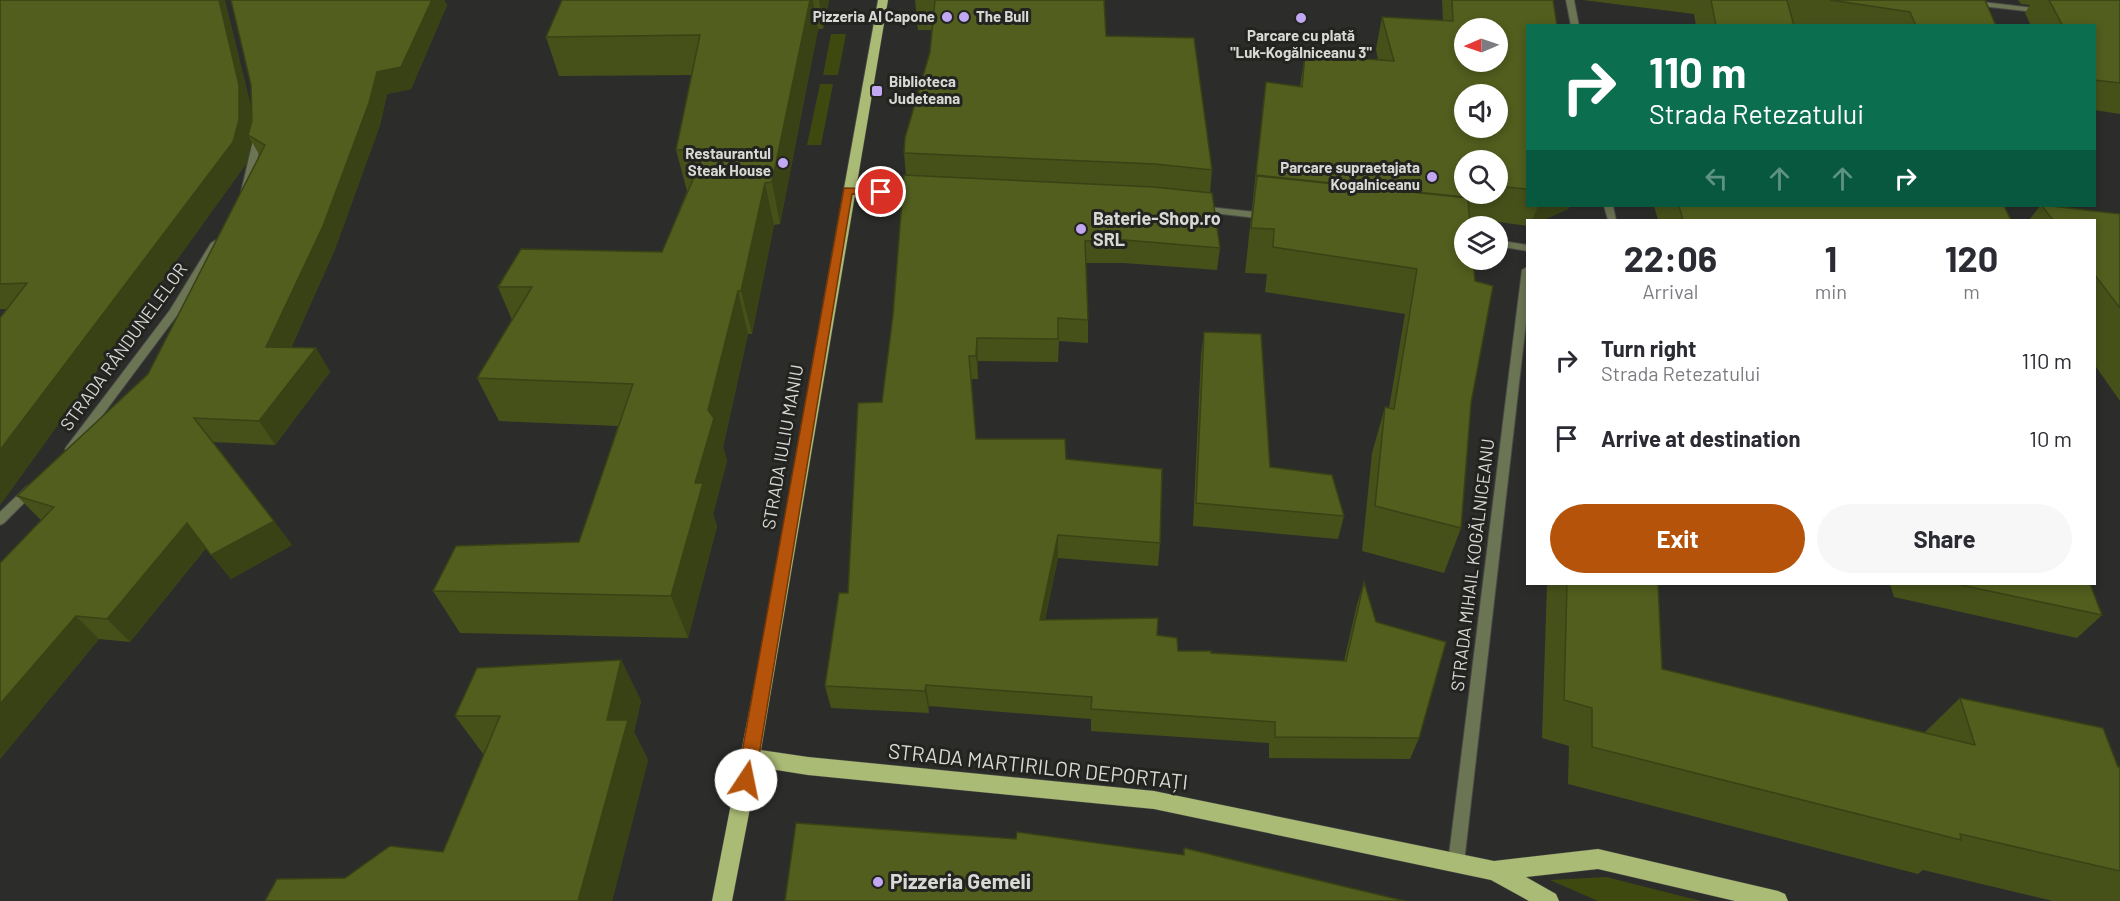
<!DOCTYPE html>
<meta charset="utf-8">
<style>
:root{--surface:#fff;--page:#f7f7f7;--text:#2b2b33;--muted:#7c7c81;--accent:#b45309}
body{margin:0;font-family:Barlow,sans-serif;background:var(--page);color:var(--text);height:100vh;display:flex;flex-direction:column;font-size:22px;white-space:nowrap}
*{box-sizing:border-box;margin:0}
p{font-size:20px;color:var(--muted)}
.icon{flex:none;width:33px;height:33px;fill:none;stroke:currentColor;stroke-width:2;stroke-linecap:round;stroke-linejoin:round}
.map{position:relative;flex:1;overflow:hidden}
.drawer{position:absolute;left:1526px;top:219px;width:570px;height:366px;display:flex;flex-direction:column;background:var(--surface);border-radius:0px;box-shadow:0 3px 9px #0003}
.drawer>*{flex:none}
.top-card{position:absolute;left:1526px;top:24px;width:570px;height:183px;border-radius:0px;box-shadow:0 3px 9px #0003;background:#0b6e4f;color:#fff;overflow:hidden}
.needle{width:39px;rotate:268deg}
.buttons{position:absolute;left:1454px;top:18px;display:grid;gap:12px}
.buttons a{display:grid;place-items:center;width:54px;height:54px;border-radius:50%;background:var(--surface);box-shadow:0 3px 9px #0003;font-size:30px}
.pin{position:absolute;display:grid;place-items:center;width:51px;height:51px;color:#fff;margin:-26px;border:3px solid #fff;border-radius:50%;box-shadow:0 2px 6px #0007}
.me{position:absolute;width:66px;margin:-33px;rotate:11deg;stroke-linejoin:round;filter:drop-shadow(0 0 4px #0008)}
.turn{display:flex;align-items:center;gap:21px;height:126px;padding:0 24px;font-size:27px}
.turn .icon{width:78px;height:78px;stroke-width:2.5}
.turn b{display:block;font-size:42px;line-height:51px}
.lanes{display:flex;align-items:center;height:57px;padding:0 24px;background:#0003;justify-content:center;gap:30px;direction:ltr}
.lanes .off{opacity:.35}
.eta{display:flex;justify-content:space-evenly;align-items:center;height:102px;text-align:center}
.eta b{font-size:36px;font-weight:700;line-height:42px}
.cta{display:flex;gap:12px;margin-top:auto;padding:12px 24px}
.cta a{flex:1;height:69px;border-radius:36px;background:var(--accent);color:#fff;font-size:24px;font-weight:700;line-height:69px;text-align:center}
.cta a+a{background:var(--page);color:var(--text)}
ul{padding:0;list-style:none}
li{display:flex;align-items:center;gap:18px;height:78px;padding:0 24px}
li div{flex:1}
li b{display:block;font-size:22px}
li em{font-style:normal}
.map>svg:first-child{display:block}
.green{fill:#3e4910}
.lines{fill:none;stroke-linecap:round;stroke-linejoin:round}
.minor-casing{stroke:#484946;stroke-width:2}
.primary-casing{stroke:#484946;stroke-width:1}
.minor{fill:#6b7453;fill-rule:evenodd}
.primary{fill:#aabb75;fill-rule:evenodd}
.wall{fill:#46511a;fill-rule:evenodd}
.shaded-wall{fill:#394215}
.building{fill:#515e1e;stroke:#394215;stroke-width:1.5;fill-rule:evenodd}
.route{fill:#b45309;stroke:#753606;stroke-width:1.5}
.poi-dot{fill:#c2a8f3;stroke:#232420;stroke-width:2}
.labels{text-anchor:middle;stroke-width:6;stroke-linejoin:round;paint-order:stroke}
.far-poi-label{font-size:15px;font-weight:bold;fill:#d8d9d6;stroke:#232420;text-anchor:end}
.poi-label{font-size:18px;font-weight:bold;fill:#d8d9d6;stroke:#232420;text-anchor:start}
.street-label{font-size:18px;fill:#d8d9d6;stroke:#232420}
.near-street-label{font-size:21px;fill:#d8d9d6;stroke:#232420}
.near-poi-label{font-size:21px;font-weight:bold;fill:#d8d9d6;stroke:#232420;text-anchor:start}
</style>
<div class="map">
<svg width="2120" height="901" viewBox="0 0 2120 901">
<rect width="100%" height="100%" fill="#2c2d2a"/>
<!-- green -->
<g class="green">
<path d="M831 34H846L838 75H823Z"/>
<path d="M820 84H833L821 145H807Z"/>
<path d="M1606 877 1701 901H1598L1550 880Z"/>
</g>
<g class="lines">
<defs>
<g id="minor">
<path d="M1566 0H1574L1579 26H1571Z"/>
<path d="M1942 0H1966L2043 9 2047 11 2043 13 1946 2Z"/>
<path d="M258 133 262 136 251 192 246 195 241 192 254 136Z"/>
<path d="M848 187 918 191 923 194 918 197 845 192V188Z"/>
<path d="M1199 206 1265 213 1270 216 1265 219 1196 211V207Z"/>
<path d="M1604 206H1613L1616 220H1608Z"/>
<path d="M216 240 221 243 178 314 75 452H67L65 449 67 446 170 310 211 243Z"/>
<path d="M1497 240 1527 245V251L1497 246Z"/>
<path d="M1527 267V314L1464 863 1462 869 1456 871 1450 869 1448 863 1522 270Z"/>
<path d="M31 484 35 486 37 489 35 492 4 523 0 525V512L27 486Z"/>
</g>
<path id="primary" d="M878 0H888L761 750 808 757 1154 791 1494 861 1598 849 1778 891 1785 894 1788 901H1735L1598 869 1526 877 1556 894 1559 901H1529L1491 880 1154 809 808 775 758 767 732 901H712L756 676Z"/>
</defs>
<!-- minor casing -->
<use href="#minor" class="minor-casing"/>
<!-- primary casing -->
<use href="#primary" class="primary-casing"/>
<!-- minor -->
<use href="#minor" class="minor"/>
<!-- primary -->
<use href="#primary" class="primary"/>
</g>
<!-- wall -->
<g class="wall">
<path d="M0 0 225 1 251 107V123V85L231 0H444L447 5 411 89 387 94 380 125 335 249 291 348H316L330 372 275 445 212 442 292 545 231 579 206 548 130 642 99 639 0 759 41 520 17 496 148 374 260 156 252 142 246 164 0 505V318L7 309H0Z"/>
<path d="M562 0H829L823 29H818L780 224 774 225 752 334H748L723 447 727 461 713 514 717 526 688 638 460 633 433 591 579 542 618 426 499 421 477 378 512 320 498 287 662 252 687 191 676 150 692 75 559 76 546 37Z"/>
<path d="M915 0H1104L1106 36 1212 170 1210 193 1220 248 1217 270 1124 263H1086L1088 320V343L1059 341 1058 362 978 361V379H971L976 439 1066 459 1160 543 1158 566 1058 558 1045 620 1157 635 1178 651 1344 661 1357 604 1364 582 1376 622 1419 738 1410 759 1269 758V743L1091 731V719L929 706V713L831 708 825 686 848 593 882 402 893 315 906 175 904 153 930 52 932 30H918Z"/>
<path d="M1442 0H1553L1527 26V206H1570L1568 209 1543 220H1527V226L1470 218 1471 403 1461 528 1444 573 1362 551 1372 453 1385 407 1389 408 1405 314 1265 292 1267 274 1245 273 1262 115 1266 82 1300 86 1305 55 1378 60 1376 49 1382 17 1443 21ZM1464 160H1497V194H1464Z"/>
<path d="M1583 0H1985L1996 26H1696L1694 14Z"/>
<path d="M2018 0H2120V114L2094 110V26H2031L2025 13 2030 5 2021 4Z"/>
<path d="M1654 206H2004L2011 220H1658Z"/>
<path d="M2040 206H2051L2120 214V401L2094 364V220H2029Z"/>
<path d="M1204 332 1270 467 1344 516 1338 539 1193 526 1201 355Z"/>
<path d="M1547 584H1658L1662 669 1924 733 1960 698 2120 767V901H2053L1923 870 1918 874 1568 784 1569 746 1542 738Z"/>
<path d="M1890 584H2090L2102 615 2077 638 1894 597Z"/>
<path d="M621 660 641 701 634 732 648 760 612 901H265L345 878 443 852 484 755 455 716Z"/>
</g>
<!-- shaded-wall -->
<g class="shaded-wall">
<path d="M219 0H225L251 107 252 138 248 135 252 143 246 164 0 505V450Z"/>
<path d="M432 0H444L447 5 411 89 387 94 380 125 335 249 281 370 266 347 377 72Z"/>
<path d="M810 0H813L818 29 780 224 772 182Z"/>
<path d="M819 0H829L823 29Z"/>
<path d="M765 183 774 225 752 334 741 291Z"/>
<path d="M1538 206H1570L1568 209 1543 220H1532Z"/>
<path d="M738 291 748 334 723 447 727 461 713 514 717 526 688 638 671 596 695 483 708 410Z"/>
<path d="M977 338 978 361V379L976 356Z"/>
<path d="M316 348 330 372 275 445 259 421Z"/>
<path d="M274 521 292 545 231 579 211 555Z"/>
<path d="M187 523 207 546 130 642 107 619Z"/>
<path d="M1058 535V558L1040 642V620Z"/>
<path d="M76 616 99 639 0 759V704Z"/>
<path d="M621 660 641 701 634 732 648 760 612 901H578L607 720Z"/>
<path d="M926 685 929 706V713L925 691Z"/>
</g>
<!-- building -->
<g class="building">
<path d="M0 0H219L239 85V120L233 142 0 450V318L27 283 0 284Z"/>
<path d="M231 0H432L401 67 377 72 369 103 323 226 266 347 316 348 259 421 194 418 274 521 211 555 187 523 107 619 76 616 0 704V563L54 507 17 496 148 374 265 145 248 135 252 121 251 85Z"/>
<path d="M562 0H810L772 182 765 183 741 291H738L708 410 714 418 695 483H703L671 596 433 591 456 546 579 542 633 384 477 378 532 287H498L521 249 662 252 706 149 676 150 700 35 546 37Z"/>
<path d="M935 0H1104L1106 36 1194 38 1212 170 1155 164 904 153 905 138 930 52Z"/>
<path d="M1452 0H1553L1557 26H1527V189L1497 186V160H1464V181H1463L1464 197 1256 175 1266 82 1302 87 1305 55 1394 61 1382 17 1453 21ZM1464 28H1497V62H1464ZM1464 94H1497V128H1464Z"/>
<path d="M1711 0H1787L1794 26H1716Z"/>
<path d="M1830 0H1985L1996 26H1916L1910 12Z"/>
<path d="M2049 0H2120V83L2094 80V26H2063Z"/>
<path d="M904 175 1154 187 1212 193 1220 248 1125 240 1085 241 1088 320 1058 318V339L977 338 976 356H969L976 439H1065L1066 459 1162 469 1160 543 1058 535 1040 620 1158 618 1157 635 1177 638 1178 651H1211V653L1346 661 1364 582 1376 622 1446 642 1419 738 1275 737V722L1091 709 1092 697 926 685 925 691 825 686 839 593H848L858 403 882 402 893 315Z"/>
<path d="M1257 176 1468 198 1470 226H1464V260H1473L1475 281 1493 286 1471 403 1461 528 1375 506 1385 407 1394 409 1417 269 1273 247 1274 229 1251 228Z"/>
<path d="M1679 206H2004L2011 220H1683Z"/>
<path d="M2042 206H2051L2120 214V308L2094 274V220H2053Z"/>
<path d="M1204 332 1261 334 1270 467 1332 475 1344 516 1196 503Z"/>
<path d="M1567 584H1658L1662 669 1975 745 1960 698 2103 728 2118 767H2120V871L1960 834 1961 840 1592 747V708L1564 700Z"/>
<path d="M1956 584H2090L2102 615Z"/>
<path d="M621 660 607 720H628L578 901H265L277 879 345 878 390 846 443 852 500 716H455L477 668Z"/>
<path d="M796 823 1016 839 1017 832 1184 855V848L1405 901H785Z"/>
</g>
<!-- route -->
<path class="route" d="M844 188 881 189 886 192 881 195 852 194 755 780 752 786 746 788 740 786 737 780Z"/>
<!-- markers -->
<g class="poi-dot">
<circle cx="947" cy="17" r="6"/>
<circle cx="964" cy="17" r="6"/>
<circle cx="1301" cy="18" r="6"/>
<rect x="871" y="85" width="12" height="12" rx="3"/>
<circle cx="783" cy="163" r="6"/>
<circle cx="1432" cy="177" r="6"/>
<circle cx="1081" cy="229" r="6"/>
<circle cx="878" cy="882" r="6"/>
</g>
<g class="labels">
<!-- far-poi labels -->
<g class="far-poi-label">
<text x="935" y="22">Pizzeria Al Capone</text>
<text x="976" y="22" text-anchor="start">The Bull</text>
<text x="1301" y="41" text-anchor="middle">Parcare cu plată<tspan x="1301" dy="17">"Luk-Kogălniceanu 3"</tspan></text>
<text x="889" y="87" text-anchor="start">Biblioteca<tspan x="889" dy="17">Judeteana</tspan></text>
<text x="771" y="159">Restaurantul<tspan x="771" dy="17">Steak House</tspan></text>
<text x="1420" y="173">Parcare supraetajata<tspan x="1420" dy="17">Kogalniceanu</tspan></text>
</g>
<!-- poi labels -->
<g class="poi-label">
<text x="1093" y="225">Baterie-Shop.ro<tspan x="1093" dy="21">SRL</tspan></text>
</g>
<!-- street labels -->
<g class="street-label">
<text transform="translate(124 347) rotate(-54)" y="6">STRADA RÂNDUNELELOR</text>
<text transform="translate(783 447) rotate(-80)" y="6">STRADA IULIU MANIU</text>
<text transform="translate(1473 565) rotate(-83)" y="6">STRADA MIHAIL KOGĂLNICEANU</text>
</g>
<!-- near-street labels -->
<g class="near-street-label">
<text transform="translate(1038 767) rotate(6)" y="7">STRADA MARTIRILOR DEPORTAȚI</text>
</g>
<!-- near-poi labels -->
<g class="near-poi-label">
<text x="890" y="889">Pizzeria Gemeli</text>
</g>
</g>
</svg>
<div class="buttons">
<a><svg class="needle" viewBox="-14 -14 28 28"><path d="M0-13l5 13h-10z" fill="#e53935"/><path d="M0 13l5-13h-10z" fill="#7c7c81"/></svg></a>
<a><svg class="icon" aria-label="sound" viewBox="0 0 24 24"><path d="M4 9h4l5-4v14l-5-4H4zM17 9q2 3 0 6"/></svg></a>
<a><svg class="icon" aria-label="search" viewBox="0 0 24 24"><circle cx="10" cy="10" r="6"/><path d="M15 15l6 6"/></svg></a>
<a><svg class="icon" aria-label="layers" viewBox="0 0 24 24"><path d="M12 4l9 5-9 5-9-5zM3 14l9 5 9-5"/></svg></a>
</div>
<div class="pin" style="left:881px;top:192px;background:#d93025"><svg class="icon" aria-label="arrive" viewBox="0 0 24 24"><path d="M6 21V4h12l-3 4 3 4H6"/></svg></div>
<svg class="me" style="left:746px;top:780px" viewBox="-20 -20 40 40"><circle r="19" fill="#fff"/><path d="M0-13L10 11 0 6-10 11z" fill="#b45309"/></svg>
<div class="top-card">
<div class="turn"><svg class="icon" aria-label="right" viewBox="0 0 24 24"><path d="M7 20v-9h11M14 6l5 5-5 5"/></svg><div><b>110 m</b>Strada Retezatului</div></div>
<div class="lanes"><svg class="icon off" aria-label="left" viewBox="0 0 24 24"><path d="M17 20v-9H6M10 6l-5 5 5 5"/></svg><svg class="icon off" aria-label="ahead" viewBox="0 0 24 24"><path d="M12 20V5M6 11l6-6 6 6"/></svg><svg class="icon off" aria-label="ahead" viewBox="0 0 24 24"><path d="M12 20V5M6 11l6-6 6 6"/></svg><svg class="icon" aria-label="right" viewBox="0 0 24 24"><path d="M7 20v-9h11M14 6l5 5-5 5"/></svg></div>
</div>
<section class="drawer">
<div class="eta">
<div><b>22:06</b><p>Arrival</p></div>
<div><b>1</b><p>min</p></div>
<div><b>120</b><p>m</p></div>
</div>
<ul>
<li><svg class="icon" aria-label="right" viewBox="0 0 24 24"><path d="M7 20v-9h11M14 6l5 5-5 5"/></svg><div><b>Turn right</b><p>Strada Retezatului</p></div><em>110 m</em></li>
<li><svg class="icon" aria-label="arrive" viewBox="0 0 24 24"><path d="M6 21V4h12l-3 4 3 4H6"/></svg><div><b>Arrive at destination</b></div><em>10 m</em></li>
</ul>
<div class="cta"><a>Exit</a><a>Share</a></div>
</section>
</div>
